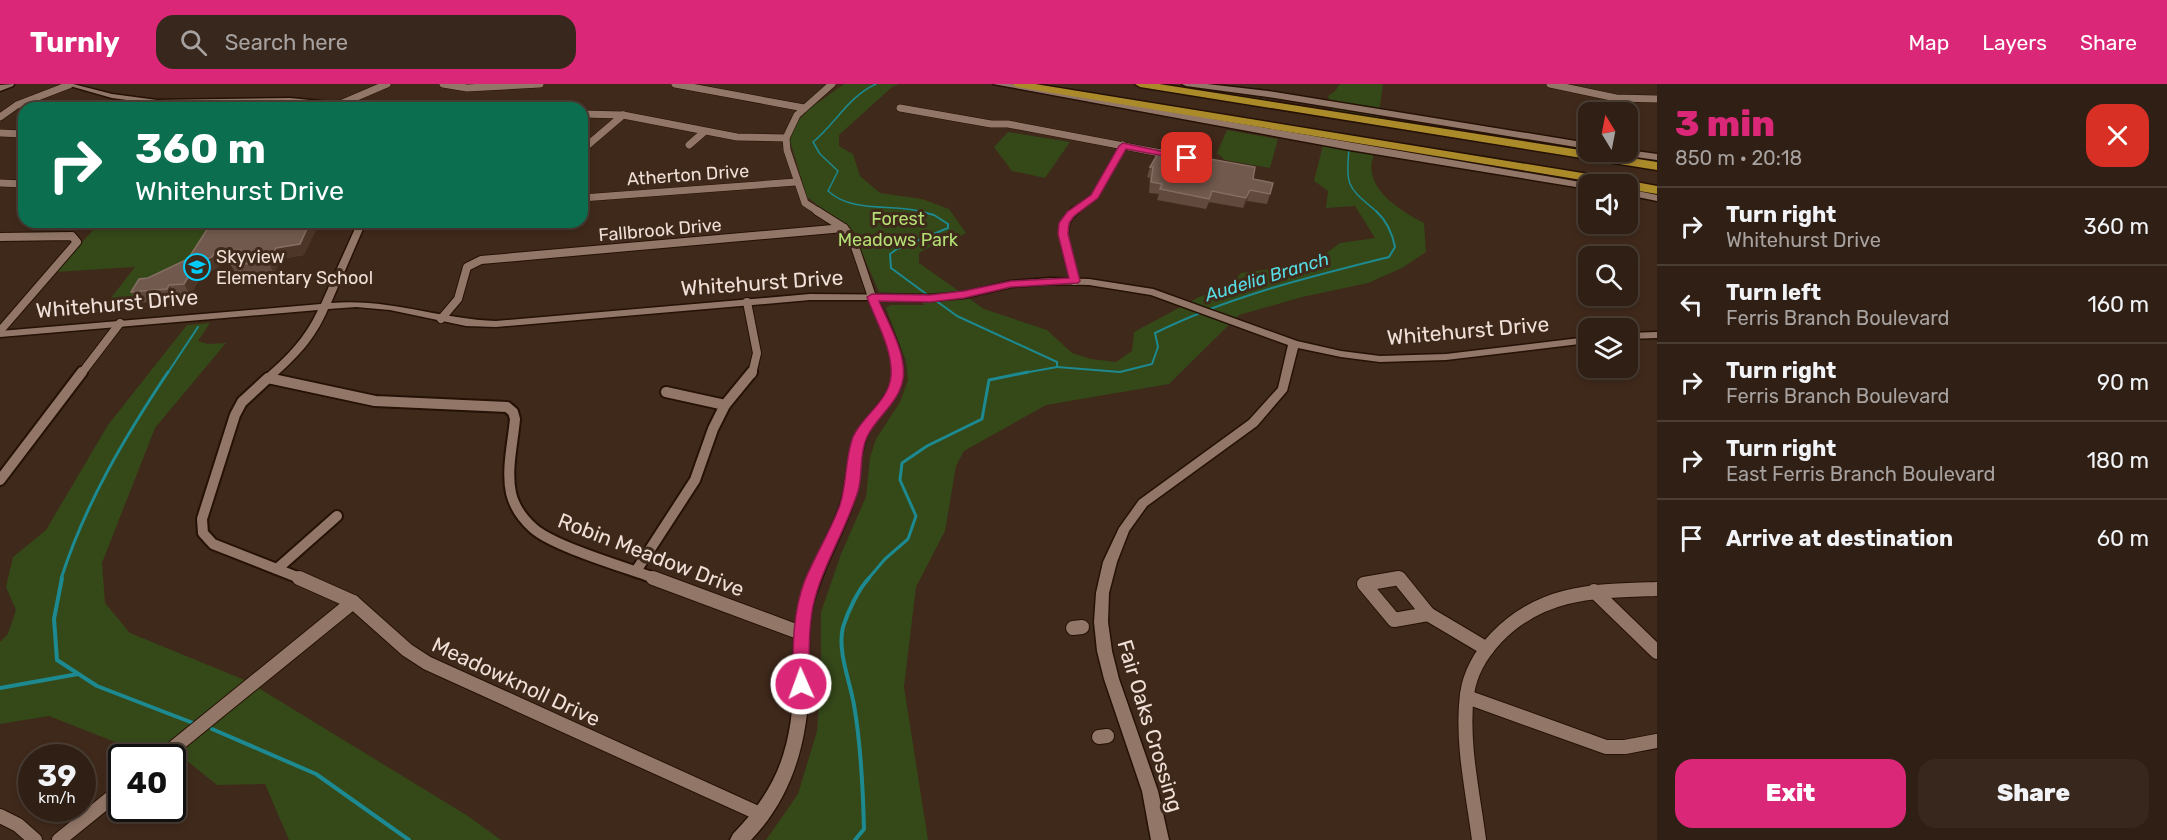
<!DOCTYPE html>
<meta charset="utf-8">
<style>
:root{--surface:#2f1f14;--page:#37271d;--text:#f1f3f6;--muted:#a7a2a0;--line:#4a3d34;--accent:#db2777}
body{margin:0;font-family:Rubik,sans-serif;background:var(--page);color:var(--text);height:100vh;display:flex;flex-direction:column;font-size:22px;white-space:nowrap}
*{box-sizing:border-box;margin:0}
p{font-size:20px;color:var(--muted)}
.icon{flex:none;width:33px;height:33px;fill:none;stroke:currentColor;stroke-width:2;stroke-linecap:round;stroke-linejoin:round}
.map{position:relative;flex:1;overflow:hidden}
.drawer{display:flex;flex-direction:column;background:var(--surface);width:510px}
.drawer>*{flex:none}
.guide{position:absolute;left:18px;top:18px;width:570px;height:126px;border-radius:18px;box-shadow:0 3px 9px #0003,0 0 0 2px var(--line);background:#0b6e4f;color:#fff;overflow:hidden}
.needle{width:39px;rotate:350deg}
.buttons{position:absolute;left:1578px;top:18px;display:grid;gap:12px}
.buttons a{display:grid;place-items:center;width:60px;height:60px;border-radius:12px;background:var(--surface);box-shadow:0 3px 9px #0003,0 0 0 2px var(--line);font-size:30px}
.speed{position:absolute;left:18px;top:660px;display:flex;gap:12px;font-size:30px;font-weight:700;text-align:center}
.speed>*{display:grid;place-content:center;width:78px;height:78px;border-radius:50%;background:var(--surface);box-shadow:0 3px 9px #0003,0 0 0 2px var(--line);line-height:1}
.speed small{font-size:15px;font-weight:400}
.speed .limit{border:3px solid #111;border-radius:9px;background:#fff;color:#111}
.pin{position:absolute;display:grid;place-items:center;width:51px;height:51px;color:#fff;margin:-26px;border-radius:12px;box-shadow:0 3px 9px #0006}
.me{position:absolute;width:66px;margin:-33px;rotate:358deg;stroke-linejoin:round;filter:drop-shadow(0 0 4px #0008)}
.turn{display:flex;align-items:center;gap:21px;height:126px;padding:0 18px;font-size:27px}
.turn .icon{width:78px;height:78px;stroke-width:2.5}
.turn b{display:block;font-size:42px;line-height:51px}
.round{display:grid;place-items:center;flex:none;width:63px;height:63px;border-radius:18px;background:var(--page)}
.summary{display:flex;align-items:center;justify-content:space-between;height:102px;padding:0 18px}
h1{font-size:36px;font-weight:800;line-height:45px;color:var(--accent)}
.cta{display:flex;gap:12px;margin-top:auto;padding:12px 18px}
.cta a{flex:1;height:69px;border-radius:18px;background:var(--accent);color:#fff;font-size:24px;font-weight:800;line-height:69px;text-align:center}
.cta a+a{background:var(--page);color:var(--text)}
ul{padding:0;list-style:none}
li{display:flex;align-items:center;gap:18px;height:78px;padding:0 18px;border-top:2px solid var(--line)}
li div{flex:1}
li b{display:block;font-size:22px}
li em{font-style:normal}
header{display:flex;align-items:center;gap:36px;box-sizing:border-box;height:84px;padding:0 30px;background:var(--accent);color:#fff}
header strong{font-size:28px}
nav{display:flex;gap:33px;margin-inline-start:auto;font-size:21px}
.search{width:420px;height:54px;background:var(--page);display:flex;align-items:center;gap:15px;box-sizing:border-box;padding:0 21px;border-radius:18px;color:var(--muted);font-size:22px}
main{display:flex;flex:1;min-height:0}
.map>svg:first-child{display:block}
.green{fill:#354818}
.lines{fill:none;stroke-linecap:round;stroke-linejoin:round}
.stream-far3{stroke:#1d8990;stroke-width:1.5}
.stream-far2{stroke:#1d8990;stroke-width:2}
.stream-far1{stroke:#1d8990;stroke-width:3}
.stream{stroke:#1d8990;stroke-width:4}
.minor-far3-casing{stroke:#251105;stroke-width:8}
.minor-far2-casing{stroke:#251105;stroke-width:10}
.minor-far1-casing{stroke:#251105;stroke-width:14}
.minor-casing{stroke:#251105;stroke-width:16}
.tertiary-casing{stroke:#251105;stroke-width:3}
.secondary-casing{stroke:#251105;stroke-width:3}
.motorway-casing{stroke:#251105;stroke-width:3}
.minor-far3{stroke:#927768;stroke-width:7}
.minor-far2{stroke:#927768;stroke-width:8}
.minor-far1{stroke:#927768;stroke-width:10}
.minor{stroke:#927768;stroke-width:14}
.tertiary{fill:#927768;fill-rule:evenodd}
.secondary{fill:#927768;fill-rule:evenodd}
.motorway{fill:#ab8a2a;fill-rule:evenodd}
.wall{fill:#62493d}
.shaded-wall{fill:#4d3628}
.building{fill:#71594d;stroke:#856e63;stroke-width:1.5}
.route{fill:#db2777;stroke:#8e194d;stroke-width:1.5}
.labels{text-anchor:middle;stroke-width:6;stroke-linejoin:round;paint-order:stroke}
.far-street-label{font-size:18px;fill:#efdfd7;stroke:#3f291b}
.far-park-label{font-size:18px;fill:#b3df74;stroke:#3f291b}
.far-poi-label{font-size:18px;fill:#efdfd7;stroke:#3f291b;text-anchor:start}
.far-water-label{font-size:18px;font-style:italic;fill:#57dde5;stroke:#3f291b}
.street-label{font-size:21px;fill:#efdfd7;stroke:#3f291b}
</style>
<header>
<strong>Turnly</strong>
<div class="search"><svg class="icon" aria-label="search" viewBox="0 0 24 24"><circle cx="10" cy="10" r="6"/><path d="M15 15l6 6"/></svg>Search here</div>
<nav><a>Map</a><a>Layers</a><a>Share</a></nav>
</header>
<main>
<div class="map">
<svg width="1657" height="756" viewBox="0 0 1657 756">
<rect width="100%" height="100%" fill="#3f291b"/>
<!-- green -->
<g class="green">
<path d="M844 0H899L892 3 839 51V62L853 70 860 92 880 109 922 115 949 125 966 149C951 159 934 159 919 169V179L984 225 1047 246 1072 269 1091 275 1116 278 1132 267 1134 248 1199 213 1229 203 1241 189 1313 179 1340 159 1375 154 1355 122 1326 124 1328 107 1314 97 1323 61 1374 70C1361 103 1399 126 1424 139L1426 168 1402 184 1368 199 1302 213 1239 231 1169 300 1046 321 964 367 956 382 945 447 916 503 904 603 928 756H766L798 710 817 647 821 596V528L841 470 866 413 870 373 876 355 900 318 908 296 906 277 886 224 891 221H925L909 210 879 208 853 148 807 113 790 57 795 40 809 25Z"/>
<path d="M1340 0H1383L1378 36 1333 29 1328 12 1335 7Z"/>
<path d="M1227 46 1278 55 1270 84 1225 76 1217 69Z"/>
<path d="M1008 48 1070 58 1045 94 1012 87 994 63Z"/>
<path d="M100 138H224L191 185 143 204 130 221 104 223 135 183 56 188Z"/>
<path d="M210 239 198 257 208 260 226 259 155 344 102 479 105 519 130 549 247 597 468 732 501 756H289L265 700 217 701 181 672 120 660 49 632 0 640V558L8 550 16 526 6 503 13 473 46 446 108 341 187 241Z"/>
</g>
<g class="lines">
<!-- stream-far3 -->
<g class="stream-far3">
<path d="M876 0C849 12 835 40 813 58L820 70 838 87 828 107C853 130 893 119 924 128"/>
<path d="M1349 64C1346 104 1347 102 1377 128"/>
</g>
<!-- stream-far2 -->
<g class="stream-far2">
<path d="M919 127 934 131 948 140V144L897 165 890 170 891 184 929 212"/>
<path d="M935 216 957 232 1057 278V283L1018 290"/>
<path d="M1057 283 1120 288 1152 280 1158 263 1155 249C1230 212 1309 193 1389 173L1395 163C1392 148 1387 137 1376 127"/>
<path d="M167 290 198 243"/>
</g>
<!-- stream-far1 -->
<g class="stream-far1">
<path d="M61 495C85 420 124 354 168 288"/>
<path d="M868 495 885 475 908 455 916 432 900 396 902 379 927 362 982 335 989 296 1028 288"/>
</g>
<!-- stream -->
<g class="stream">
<path d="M62 494 54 535 57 576 97 602 193 639"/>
<path d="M0 604 78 590"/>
<path d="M212 645 316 690 409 756"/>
<path d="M855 756 864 745C863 704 861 661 854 621 850 597 837 567 843 543 848 527 858 506 869 494"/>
</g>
<defs>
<g id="minor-far3">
<path d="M443 0 467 4 540 0"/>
<path d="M675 0 804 24"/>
<path d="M1550 0 1616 14 1657 15"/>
<path d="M338 21 387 0"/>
<path d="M900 24 991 40H1008L1171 71"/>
<path d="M582 30 623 31 737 53 786 54"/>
<path d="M0 33 17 21 69 1"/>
<path d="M0 49 24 50"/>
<path d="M689 61 704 48"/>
<path d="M582 66 623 31"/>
<path d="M0 99 24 100"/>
<path d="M582 114 796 98"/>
<path d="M819 128 805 119 787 66 786 54 797 31 832 0"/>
<path d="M1073 128 1095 112 1123 61"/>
</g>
<g id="minor-far2">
<path d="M817 127 844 144 852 154 872 213"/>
<path d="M1075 127C1053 142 1070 176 1075 197"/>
<path d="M0 153 72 152 77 158 0 247"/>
<path d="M747 218 757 269 752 290"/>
<path d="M441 235 458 215 467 183 481 176 844 144"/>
<path d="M81 290 120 239"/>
</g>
<g id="minor-far1">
<path d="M666 308 725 321"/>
<path d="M0 396 82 288"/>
<path d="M277 485 337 432"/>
<path d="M636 487 695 396 713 345 725 321 752 288"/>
<path d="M302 495 213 460 203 449 202 435 235 331 242 318 268 294 375 317 507 323 513 328 515 335C513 358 506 386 511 409 514 422 523 435 533 444 554 463 628 484 657 495"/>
<path d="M1390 495H1400"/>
</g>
<g id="minor">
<path d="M299 494 353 518 407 566 427 579 762 731"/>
<path d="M653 494 801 549"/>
<path d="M1399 494 1428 530 1394 536 1364 500Z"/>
<path d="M1594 507 1657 568"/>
<path d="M1428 530 1487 565"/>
<path d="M1073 544 1082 543"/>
<path d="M1467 613 1606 663H1625L1657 657"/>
<path d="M1099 653 1107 652"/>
<path d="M161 674 353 518"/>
<path d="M0 732 18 741 35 756"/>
<path d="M59 756 122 705"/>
<path d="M1479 756C1473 709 1461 658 1467 610 1470 589 1482 569 1496 554 1542 506 1595 507 1657 505"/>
</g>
<g id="tertiary">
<path d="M63 0H73L112 10 157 16 290 14 330 18 353 24 290 19 157 20 112 14Z"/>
<path d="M358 138H366L331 219C390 214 438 235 496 237L810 210 930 211 964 208 1011 197 1051 194 1089 195 1153 205 1297 257 1341 267 1380 272 1446 270 1588 253V259L1446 276 1380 278 1341 273 1298 264 1287 307 1257 342 1147 422 1129 447 1117 478 1109 509 1108 538 1112 567 1119 595 1158 707 1169 756H1151L1142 707 1104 595 1097 567 1094 538 1096 509 1103 478 1119 444 1139 416 1249 336 1278 304 1288 261 1151 211 1089 201 1051 200 1011 203 964 214 930 217 878 216C888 239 906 268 902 294 899 318 876 331 867 352 857 374 861 400 852 423 840 456 822 486 813 520 807 545 809 572 809 597 808 657 793 712 751 756H730L733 750C781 701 793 658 794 590 794 566 793 541 800 518 809 484 828 454 840 422 848 399 845 373 856 351 865 331 888 317 892 294 896 268 878 239 869 216H810L496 243 466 242 390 226 356 223 328 225C315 256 297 274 272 296H264L263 294 264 292C287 272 305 254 318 226L0 253V247L321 220Z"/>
<path d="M1657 248V254L1628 255V249Z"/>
</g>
<g id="secondary">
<path d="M14 0 13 2 0 7V1Z"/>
<path d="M993 0H1011L1592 100H1588V105L1350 66Z"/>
<path d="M1182 0H1207L1268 7 1588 59V65L1268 13 1186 2Z"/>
<path d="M1628 66 1657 70V76L1621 71 1616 68Z"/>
<path d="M1628 105 1657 111V117L1628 111Z"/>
</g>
<g id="motorway">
<path d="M1012 0H1035L1625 96 1657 102V110L1628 105V100H1606L1017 3Z"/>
<path d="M1135 0H1159L1657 78V86L1140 3Z"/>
</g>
</defs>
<!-- minor-far3 casing -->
<use href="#minor-far3" class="minor-far3-casing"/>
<!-- minor-far2 casing -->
<use href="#minor-far2" class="minor-far2-casing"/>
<!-- minor-far1 casing -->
<use href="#minor-far1" class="minor-far1-casing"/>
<!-- minor casing -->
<use href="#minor" class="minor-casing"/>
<!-- tertiary casing -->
<use href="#tertiary" class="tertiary-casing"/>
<!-- secondary casing -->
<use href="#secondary" class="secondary-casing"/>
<!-- motorway casing -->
<use href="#motorway" class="motorway-casing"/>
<!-- minor-far3 -->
<use href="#minor-far3" class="minor-far3"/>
<!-- minor-far2 -->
<use href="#minor-far2" class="minor-far2"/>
<!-- minor-far1 -->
<use href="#minor-far1" class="minor-far1"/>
<!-- minor -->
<use href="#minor" class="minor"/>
<!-- tertiary -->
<use href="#tertiary" class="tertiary"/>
<!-- secondary -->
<use href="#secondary" class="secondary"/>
<!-- motorway -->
<use href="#motorway" class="motorway"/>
</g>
<!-- wall -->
<g class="wall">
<path d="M1150 83 1270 110 1267 120 1247 117 1243 124 1209 118 1206 125 1157 116 1159 110 1149 109 1150 94 1147 93Z"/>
<path d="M212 138 304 171 281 175 274 189 237 192 231 181 233 178 221 179 218 184 202 191 190 211 176 213 173 216 138 219 131 208 148 194 188 175Z"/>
</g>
<!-- shaded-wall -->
<g class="shaded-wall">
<path d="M1250 106 1247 117 1243 124 1246 114Z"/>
<path d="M310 138H320L304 171 281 175 274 189 268 178 276 164Z"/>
<path d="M215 168 221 179 218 184 202 191 190 211 184 200 196 180Z"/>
<path d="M169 201 176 213 173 216 167 205Z"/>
</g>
<!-- building -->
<g class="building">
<path d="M1160 66 1255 83 1253 95 1273 99 1270 110 1250 106 1246 114 1212 107 1209 115 1160 105 1162 100 1151 98 1153 83H1150Z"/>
<path d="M212 138H310L300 160 276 164 268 178 231 181 240 166 215 168 212 173 196 180 184 200 169 201 167 205 131 208 139 195 148 194 188 175Z"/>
</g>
<!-- route -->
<path class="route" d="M1123 59 1192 74 1187 76 1126 65 1098 114 1074 132 1069 139 1068 150 1080 197 1078 199 1011 203 964 214 930 218 879 217C888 239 907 270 903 295 899 319 877 332 867 353 859 369 863 390 858 407 846 446 822 482 813 522 808 548 809 574 810 600L807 605 801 607 795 605 793 600C793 564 792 530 805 496 816 470 831 446 840 421 847 399 845 374 853 353 863 331 889 317 891 292 893 266 876 237 867 213L872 210 930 211 964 207 1011 197 1069 194 1058 150 1059 139 1067 128 1091 111 1119 62Z"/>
<!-- icons -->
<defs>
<symbol id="school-ring" viewBox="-11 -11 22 22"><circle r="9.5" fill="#3f291b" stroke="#05cbf9" stroke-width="1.5"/><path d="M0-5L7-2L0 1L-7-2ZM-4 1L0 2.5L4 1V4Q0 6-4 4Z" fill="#05cbf9"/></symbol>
</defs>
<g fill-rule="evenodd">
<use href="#school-ring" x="182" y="168" width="30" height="30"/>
</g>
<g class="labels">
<!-- far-street labels -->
<g class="far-street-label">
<text transform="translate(688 91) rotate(-4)" y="6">Atherton Drive</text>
<text transform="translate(660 146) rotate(-5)" y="6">Fallbrook Drive</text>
</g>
<!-- far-park labels -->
<g class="far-park-label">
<text x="898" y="141">Forest<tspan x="898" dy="21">Meadows Park</tspan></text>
</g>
<!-- far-poi labels -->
<g class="far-poi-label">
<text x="216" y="179">Skyview<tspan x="216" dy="21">Elementary School</tspan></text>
</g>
<!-- far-water labels -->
<g class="far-water-label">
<text transform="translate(1267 193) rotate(-17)" y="6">Audelia Branch</text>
</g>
<!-- street labels -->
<g class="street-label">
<text transform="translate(762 199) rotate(-4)" y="7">Whitehurst Drive</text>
<text transform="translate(117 220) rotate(-5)" y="7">Whitehurst Drive</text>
<text transform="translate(1468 247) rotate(-5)" y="7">Whitehurst Drive</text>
<text transform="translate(651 471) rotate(21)" y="7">Robin Meadow Drive</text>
<text transform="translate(516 598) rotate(25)" y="7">Meadowknoll Drive</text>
<text transform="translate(1150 642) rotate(73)" y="7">Fair Oaks Crossing</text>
</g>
</g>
</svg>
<div class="buttons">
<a><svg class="needle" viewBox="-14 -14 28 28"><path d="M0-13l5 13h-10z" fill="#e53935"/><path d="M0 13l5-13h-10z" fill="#a7a2a0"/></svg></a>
<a><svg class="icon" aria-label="sound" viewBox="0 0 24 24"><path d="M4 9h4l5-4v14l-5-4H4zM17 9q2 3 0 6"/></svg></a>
<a><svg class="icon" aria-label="search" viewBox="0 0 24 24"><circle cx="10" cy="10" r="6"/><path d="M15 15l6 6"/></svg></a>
<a><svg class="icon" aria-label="layers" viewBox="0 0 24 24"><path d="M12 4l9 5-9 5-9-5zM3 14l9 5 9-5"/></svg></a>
</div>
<div class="speed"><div>39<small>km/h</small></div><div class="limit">40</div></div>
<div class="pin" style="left:1187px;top:74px;background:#d93025"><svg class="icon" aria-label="arrive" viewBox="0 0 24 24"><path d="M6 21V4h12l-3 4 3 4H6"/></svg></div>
<svg class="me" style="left:801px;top:600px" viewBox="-20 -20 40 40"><circle r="17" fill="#db2777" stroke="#fff" stroke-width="3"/><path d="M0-11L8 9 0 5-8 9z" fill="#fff"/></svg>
<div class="guide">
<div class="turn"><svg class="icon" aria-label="right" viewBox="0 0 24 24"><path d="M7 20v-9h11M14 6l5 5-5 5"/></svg><div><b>360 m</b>Whitehurst Drive</div></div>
</div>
</div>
<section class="drawer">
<div class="summary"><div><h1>3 min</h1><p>850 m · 20:18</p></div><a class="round" style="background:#d93025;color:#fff"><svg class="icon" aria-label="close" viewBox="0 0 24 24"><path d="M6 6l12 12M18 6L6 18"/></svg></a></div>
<ul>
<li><svg class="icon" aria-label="right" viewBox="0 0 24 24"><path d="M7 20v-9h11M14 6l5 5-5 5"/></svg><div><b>Turn right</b><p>Whitehurst Drive</p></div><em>360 m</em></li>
<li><svg class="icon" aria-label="left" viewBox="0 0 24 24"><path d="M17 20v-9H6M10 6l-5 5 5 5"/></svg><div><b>Turn left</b><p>Ferris Branch Boulevard</p></div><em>160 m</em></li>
<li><svg class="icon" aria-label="right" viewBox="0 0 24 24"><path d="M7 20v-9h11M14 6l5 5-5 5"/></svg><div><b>Turn right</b><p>Ferris Branch Boulevard</p></div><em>90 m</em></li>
<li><svg class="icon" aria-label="right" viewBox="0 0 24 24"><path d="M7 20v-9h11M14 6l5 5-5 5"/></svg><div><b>Turn right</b><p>East Ferris Branch Boulevard</p></div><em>180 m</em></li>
<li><svg class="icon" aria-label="arrive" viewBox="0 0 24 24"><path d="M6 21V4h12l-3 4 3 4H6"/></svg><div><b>Arrive at destination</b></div><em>60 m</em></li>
</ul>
<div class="cta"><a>Exit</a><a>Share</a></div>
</section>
</main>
